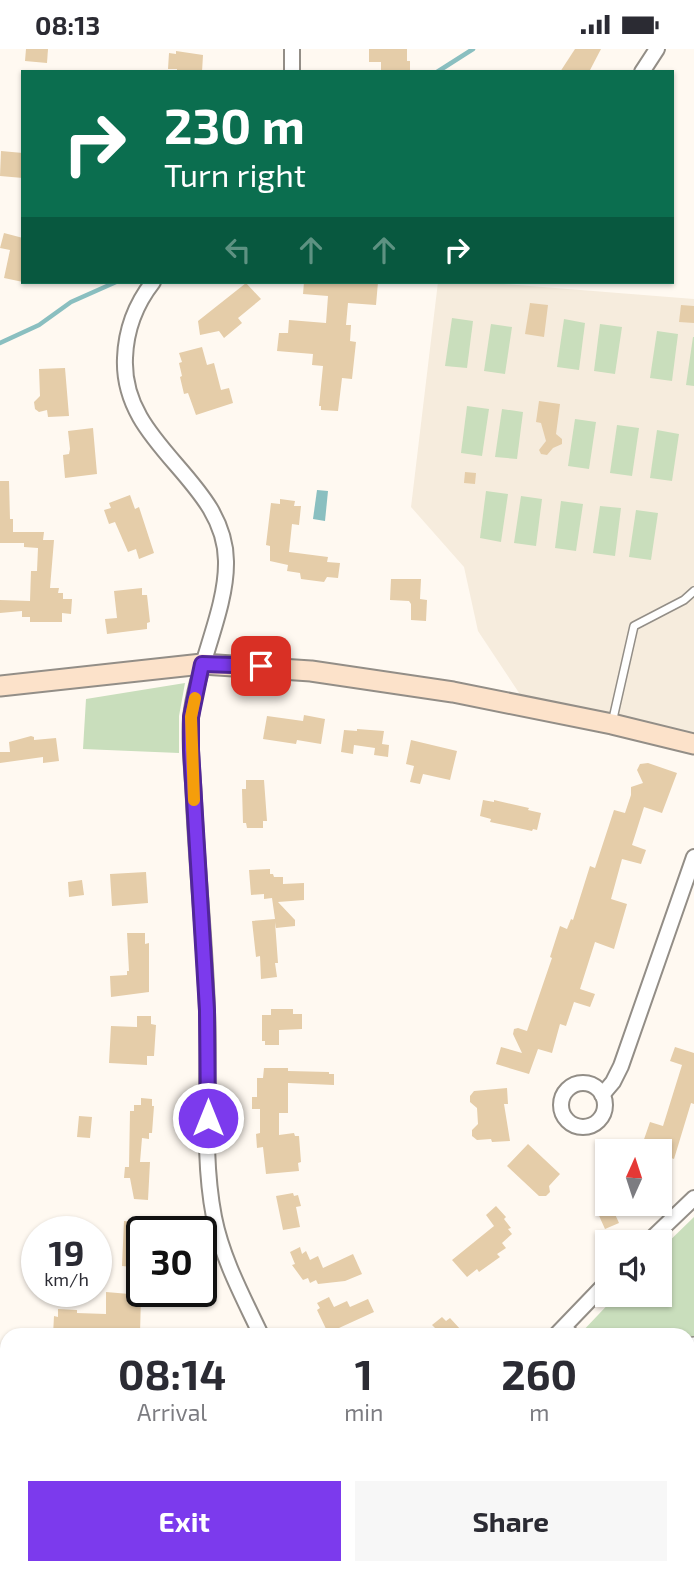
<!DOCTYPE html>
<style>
:root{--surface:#fff;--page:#f7f7f7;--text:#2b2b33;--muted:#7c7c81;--accent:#7c3aed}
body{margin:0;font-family:"Exo 2",sans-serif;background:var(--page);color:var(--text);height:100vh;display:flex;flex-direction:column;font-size:26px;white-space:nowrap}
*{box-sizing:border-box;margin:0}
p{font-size:23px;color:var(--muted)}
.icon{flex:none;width:38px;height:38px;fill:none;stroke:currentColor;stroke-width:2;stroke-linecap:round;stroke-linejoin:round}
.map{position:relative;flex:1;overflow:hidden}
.drawer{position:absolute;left:0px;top:1279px;width:695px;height:247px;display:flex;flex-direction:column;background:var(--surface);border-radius:21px 21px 0 0;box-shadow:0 2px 5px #0004}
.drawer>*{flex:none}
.hud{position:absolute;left:21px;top:21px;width:653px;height:214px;border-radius:0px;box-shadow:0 2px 5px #0004;background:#0b6e4f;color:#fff;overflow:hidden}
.needle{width:46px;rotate:3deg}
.controls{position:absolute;left:595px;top:1090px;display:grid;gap:14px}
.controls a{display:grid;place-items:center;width:77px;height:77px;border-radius:0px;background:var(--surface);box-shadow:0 2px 5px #0004;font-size:35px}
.speed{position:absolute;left:21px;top:1167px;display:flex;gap:14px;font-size:35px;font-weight:700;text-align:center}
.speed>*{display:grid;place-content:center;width:91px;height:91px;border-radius:50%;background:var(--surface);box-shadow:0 2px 5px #0004;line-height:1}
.speed small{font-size:18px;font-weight:400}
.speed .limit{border:4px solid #111;border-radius:10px;background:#fff;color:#111}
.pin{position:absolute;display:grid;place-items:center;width:60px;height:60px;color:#fff;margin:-30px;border-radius:14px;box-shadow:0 4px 10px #0006}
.me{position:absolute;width:77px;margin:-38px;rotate:0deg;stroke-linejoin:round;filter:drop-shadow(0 0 5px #0008)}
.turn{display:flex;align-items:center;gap:24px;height:147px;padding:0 28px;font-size:32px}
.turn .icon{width:91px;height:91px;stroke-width:2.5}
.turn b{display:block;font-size:49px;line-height:60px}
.lanes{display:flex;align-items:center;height:66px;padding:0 28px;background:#0003;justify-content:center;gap:35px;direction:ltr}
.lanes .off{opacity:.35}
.eta{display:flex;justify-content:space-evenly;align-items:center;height:119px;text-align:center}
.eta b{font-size:42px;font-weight:700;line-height:49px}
.action{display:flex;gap:14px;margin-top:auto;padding:14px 28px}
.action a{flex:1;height:80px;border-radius:0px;background:var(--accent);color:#fff;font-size:28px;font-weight:700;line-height:80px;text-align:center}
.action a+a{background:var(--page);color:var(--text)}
.status{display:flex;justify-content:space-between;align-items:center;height:49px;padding:0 35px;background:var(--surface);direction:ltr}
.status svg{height:19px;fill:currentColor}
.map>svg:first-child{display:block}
.built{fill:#f6ecdd}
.green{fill:#c9debc}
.water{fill:#8abfc0}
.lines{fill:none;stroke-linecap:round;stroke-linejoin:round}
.stream{stroke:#8abfc0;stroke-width:4.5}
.building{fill:#e5cda9}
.service-casing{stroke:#938e87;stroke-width:10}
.minor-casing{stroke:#938e87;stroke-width:18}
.secondary-casing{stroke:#938e87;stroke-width:23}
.path{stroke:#908c86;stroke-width:2.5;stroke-dasharray:5 5;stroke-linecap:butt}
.service{stroke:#fff;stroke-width:7}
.minor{stroke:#fff;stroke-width:14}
.secondary{stroke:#fce2ca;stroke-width:19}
.route-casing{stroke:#51269a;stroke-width:18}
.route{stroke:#7c3aed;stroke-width:12}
.slow{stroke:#f59e0b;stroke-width:12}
</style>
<div class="status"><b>08:13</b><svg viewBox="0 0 49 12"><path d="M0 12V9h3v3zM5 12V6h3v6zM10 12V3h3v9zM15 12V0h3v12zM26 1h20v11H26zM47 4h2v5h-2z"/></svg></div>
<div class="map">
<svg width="694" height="1525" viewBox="0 0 694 1525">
<rect width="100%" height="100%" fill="#fff9f1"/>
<!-- built -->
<path class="built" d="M438 233H479L694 250V705L527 656 478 582 464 518 411 458Z"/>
<!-- green -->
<g class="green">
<path d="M452 269 473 272 467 319 445 317Z"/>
<path d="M564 270 585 274 579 321 557 318Z"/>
<path d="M491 275 512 278 505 325 484 322Z"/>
<path d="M600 275 622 278 615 325 594 322Z"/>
<path d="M657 282 678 285 672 332 650 329Z"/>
<path d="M693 288H694V337L686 336Z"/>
<path d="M467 357 489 360 482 407 461 404Z"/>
<path d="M502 360 523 363 517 410 495 408Z"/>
<path d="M575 370 596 373 589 420 568 417Z"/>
<path d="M617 376 639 379 632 427 610 424Z"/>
<path d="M657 381 679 385 672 432 650 429Z"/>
<path d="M486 442 508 445 501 493 480 489Z"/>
<path d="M521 447 542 450 536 497 514 494Z"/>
<path d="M561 452 583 455 576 502 555 499Z"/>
<path d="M600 457 621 459 615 507 593 504Z"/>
<path d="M636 461 658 464 651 511 629 508Z"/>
<path d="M185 634 179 667V704L83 700 86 650Z"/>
<path d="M694 1168V1525H414L417 1519H688V1286H579L617 1246H660V1201Z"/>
</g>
<!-- water -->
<path class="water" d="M317 441 328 442 325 472 313 470Z"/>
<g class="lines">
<!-- stream -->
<g class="stream">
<path d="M437 23 473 0"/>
<path d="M0 294 39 276 71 253 116 233"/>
<path d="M312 1525 317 1519"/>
</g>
</g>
<!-- building -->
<g class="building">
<path d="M26 0H48L47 14 25 12Z"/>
<path d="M369 0H407V12H410V23H381V13H369Z"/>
<path d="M575 0H601L589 23H560Z"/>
<path d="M176 2 203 6 202 23H177V20H168L169 4 176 5Z"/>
<path d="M1 102 23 104V129L0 127Z"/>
<path d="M4 184 23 189V233L4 229 10 201 0 199Z"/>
<path d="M304 233H378L376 256 348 254 346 276H351L350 292 356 293 352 330 342 329 338 362 321 361V357H319L323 317 312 316 313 305 277 302 279 284H288L289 271 326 274 328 247 303 245Z"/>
<path d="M246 234 261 250 238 269 242 274 224 289 219 282 200 286 198 272Z"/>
<path d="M530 254 548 256 544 288 525 285Z"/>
<path d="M681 256 694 257V274L679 273Z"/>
<path d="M202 298 207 316 214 314 221 341 229 339 233 354 196 366 188 344 184 345 180 328 182 327 179 314 182 313 179 304Z"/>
<path d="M65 319 69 367 48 368 47 361 39 363 35 360 34 353 40 347 39 320Z"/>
<path d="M539 352 560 355 556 385 562 390V395L553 399 547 406 541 405 539 401 546 392 541 374 536 373Z"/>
<path d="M93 379 97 425 65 429 63 406 69 405 70 400 68 382Z"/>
<path d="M465 423 476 424 475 435 464 434Z"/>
<path d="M0 432H9L10 470H13V483H44L43 491H54L50 539H59L58 544H63V550H72L71 565 62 564V573H30V568H22V562L0 564V551L30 552 31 522H37L38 499 24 498V494H0Z"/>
<path d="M130 446 135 460 139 458 154 504 139 510 136 500 128 503 115 473 109 475 104 461 111 459 109 454Z"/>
<path d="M280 450 295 452 294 457H301L299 476 292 475 289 503 328 508 327 513 340 514 338 529 327 528 324 533 301 530 300 524 287 522 288 516 270 512V497L266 496 271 454 280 455Z"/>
<path d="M391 530H421L420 550 427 551 426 572 411 571V555L409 552 390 551Z"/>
<path d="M142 539V546H147L150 573 147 574V580L107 585 105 570 117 569 114 542Z"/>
<path d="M304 666 325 670 321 695 297 691 296 695 263 690 267 667 303 672Z"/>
<path d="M357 680 384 682 382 695 389 696 388 708 374 706 375 699 354 696 353 705 341 703 344 681 357 682Z"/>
<path d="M31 687 34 688V691L56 689 59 712 43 714V708L0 714V703H10L9 693Z"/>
<path d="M411 691 457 702 450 731 423 725 420 735 410 733 414 717 406 715Z"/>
<path d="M648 714 677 724 662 764 644 758 632 796 646 801 641 815 622 810 611 850 627 855 614 900 595 893 580 940 595 945 590 958 574 953 566 977 560 975 552 1004 538 1000 529 1025 496 1015 501 998 522 1004 513 985 514 980 518 979 527 982 552 909 550 908 560 877 567 880 571 870 573 871 590 817 595 819 614 761 625 764 631 746V738L643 734 637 721 640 715Z"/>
<path d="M246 731H264L267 772H263V779H247L246 774H243L242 740H246Z"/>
<path d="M483 751 494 753V751L529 759 528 761 541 764 537 781 533 780 532 782 490 773 491 770 480 767Z"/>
<path d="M270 820V825H273L274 828H283V835L304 834V851L278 853 295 871V877L276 879 275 873 278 914H275L277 928 261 930 260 907 256 908 252 872 275 870 272 849 264 850V845L251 846 249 821Z"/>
<path d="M146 823 148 854 112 857 110 825Z"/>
<path d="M82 831 84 846 69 848 68 833Z"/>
<path d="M127 884H145V895L149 894V943L111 948 110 927 127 926V922H129Z"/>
<path d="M271 960H293V965H302V980L279 981V996H265V992H262V966H271Z"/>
<path d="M137 967H151V975L156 976 154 1007H147V1016L109 1014 111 977 137 978Z"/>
<path d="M675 998 694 1004V1055L691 1054 674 1110 660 1105V1102L641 1099 650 1073 663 1077 682 1016 670 1012Z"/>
<path d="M264 1019H288V1022L329 1023V1025H334V1036L288 1034V1064H279V1086L294 1084 295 1087H299L301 1113 298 1114 299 1122 266 1125 263 1098 257 1099 256 1085 260 1084V1060H252V1048H257V1029H263Z"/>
<path d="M507 1039 508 1055H504L510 1092 492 1093 491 1090 477 1091 472 1087V1081L478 1075 477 1059 470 1053V1047L474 1042Z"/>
<path d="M141 1049 152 1050V1057H154L152 1084H149V1090L142 1089 140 1113H150L148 1151 134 1150 130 1129H124L125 1118H129L130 1062H134V1056H141Z"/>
<path d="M79 1067 92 1068 90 1089 77 1088Z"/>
<path d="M528 1095 560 1125 549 1137 550 1143 546 1147H539L507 1117Z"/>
<path d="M607 1131V1155H633L614 1163 619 1174 605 1180 596 1160 604 1156 595 1137Z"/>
<path d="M293 1144 294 1147 298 1146 301 1157 296 1158 300 1178 283 1181 276 1147Z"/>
<path d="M496 1157 506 1168 504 1170 511 1179 508 1180 512 1185 502 1194 506 1199 497 1205 500 1208 479 1223 477 1220 467 1228 452 1211 494 1177 486 1166Z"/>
<path d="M124 1172 134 1173V1181L140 1182V1188H142V1203H139L138 1210H132V1218L122 1217Z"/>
<path d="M300 1198 302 1205 306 1202 310 1211 318 1207 323 1219 353 1205 362 1225 345 1232 318 1235 316 1231 310 1234 308 1229 303 1231 292 1216 295 1215 290 1203Z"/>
<path d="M106 1243 141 1246 140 1285 65 1282V1286H53L54 1267 58 1268V1260L77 1261V1264L106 1265Z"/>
<path d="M329 1248 334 1258 347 1252 350 1258 368 1250 374 1263 328 1284 317 1261 320 1259 317 1254Z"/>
<path d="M442 1268 446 1272 450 1269 461 1281 455 1286H430L436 1280 432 1276Z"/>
</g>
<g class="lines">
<defs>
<g id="service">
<path d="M612 674 634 577 684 551 694 542"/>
<path d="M565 1276 578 1286"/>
<path d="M688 1293 694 1292"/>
</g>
<g id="minor">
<path d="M292 23V0"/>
<path d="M642 23 657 0"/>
<path d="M153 233C135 256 126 280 125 309 121 397 225 430 226 512 227 561 196 618 191 669 189 696 193 725 194 752 197 822 205 892 207 963 210 1030 201 1101 214 1168 222 1209 243 1248 261 1286"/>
<circle cx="583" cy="1056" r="22"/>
<path d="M602 1046 613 1033 621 1017 694 808"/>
<path d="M647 1194 694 1149"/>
<path d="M556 1286 607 1233"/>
<path d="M396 1525 398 1519"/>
</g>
<path id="secondary" d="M0 637 202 615 311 622 453 643 612 675 694 695"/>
</defs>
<!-- service casing -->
<use href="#service" class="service-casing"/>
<!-- minor casing -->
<use href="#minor" class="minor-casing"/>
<!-- secondary casing -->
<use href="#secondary" class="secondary-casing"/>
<!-- path -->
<g class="path">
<path d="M654 1519 682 1525"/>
<path d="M511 1525 512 1519"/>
<path d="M624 1525 649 1519"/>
</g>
<!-- service -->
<use href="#service" class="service"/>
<!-- minor -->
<use href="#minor" class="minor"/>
<!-- secondary -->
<use href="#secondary" class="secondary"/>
</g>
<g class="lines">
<defs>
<path id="route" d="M208 1069 207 961 191 701V668L202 615 261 617"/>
</defs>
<!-- route casing -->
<use href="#route" class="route-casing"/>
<!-- route -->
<use href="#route" class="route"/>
<!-- slow -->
<path class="slow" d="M194 751 191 668 195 649"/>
</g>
</svg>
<div class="controls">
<a><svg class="needle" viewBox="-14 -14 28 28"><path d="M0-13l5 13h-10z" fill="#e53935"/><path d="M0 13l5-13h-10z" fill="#7c7c81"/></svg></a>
<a><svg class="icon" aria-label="sound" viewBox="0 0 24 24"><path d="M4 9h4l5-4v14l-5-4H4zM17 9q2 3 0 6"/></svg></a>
</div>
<div class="speed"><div>19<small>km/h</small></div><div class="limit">30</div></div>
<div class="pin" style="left:261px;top:617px;background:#d93025"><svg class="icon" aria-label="arrive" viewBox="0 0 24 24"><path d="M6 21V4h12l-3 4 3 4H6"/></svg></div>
<svg class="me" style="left:208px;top:1069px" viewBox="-20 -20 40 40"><circle r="17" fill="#7c3aed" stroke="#fff" stroke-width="3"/><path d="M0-11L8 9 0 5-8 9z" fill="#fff"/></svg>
<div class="hud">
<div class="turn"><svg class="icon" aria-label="right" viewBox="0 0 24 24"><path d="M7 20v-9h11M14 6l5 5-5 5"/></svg><div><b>230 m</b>Turn right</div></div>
<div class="lanes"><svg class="icon off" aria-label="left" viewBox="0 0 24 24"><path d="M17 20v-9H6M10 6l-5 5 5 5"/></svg><svg class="icon off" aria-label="ahead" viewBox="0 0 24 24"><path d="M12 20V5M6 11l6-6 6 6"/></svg><svg class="icon off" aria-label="ahead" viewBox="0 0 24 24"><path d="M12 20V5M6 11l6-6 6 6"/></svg><svg class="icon" aria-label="right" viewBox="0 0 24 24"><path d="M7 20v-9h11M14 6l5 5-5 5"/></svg></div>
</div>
<section class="drawer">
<div class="eta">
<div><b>08:14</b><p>Arrival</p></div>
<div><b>1</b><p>min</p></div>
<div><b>260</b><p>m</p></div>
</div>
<div class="action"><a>Exit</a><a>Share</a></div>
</section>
</div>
